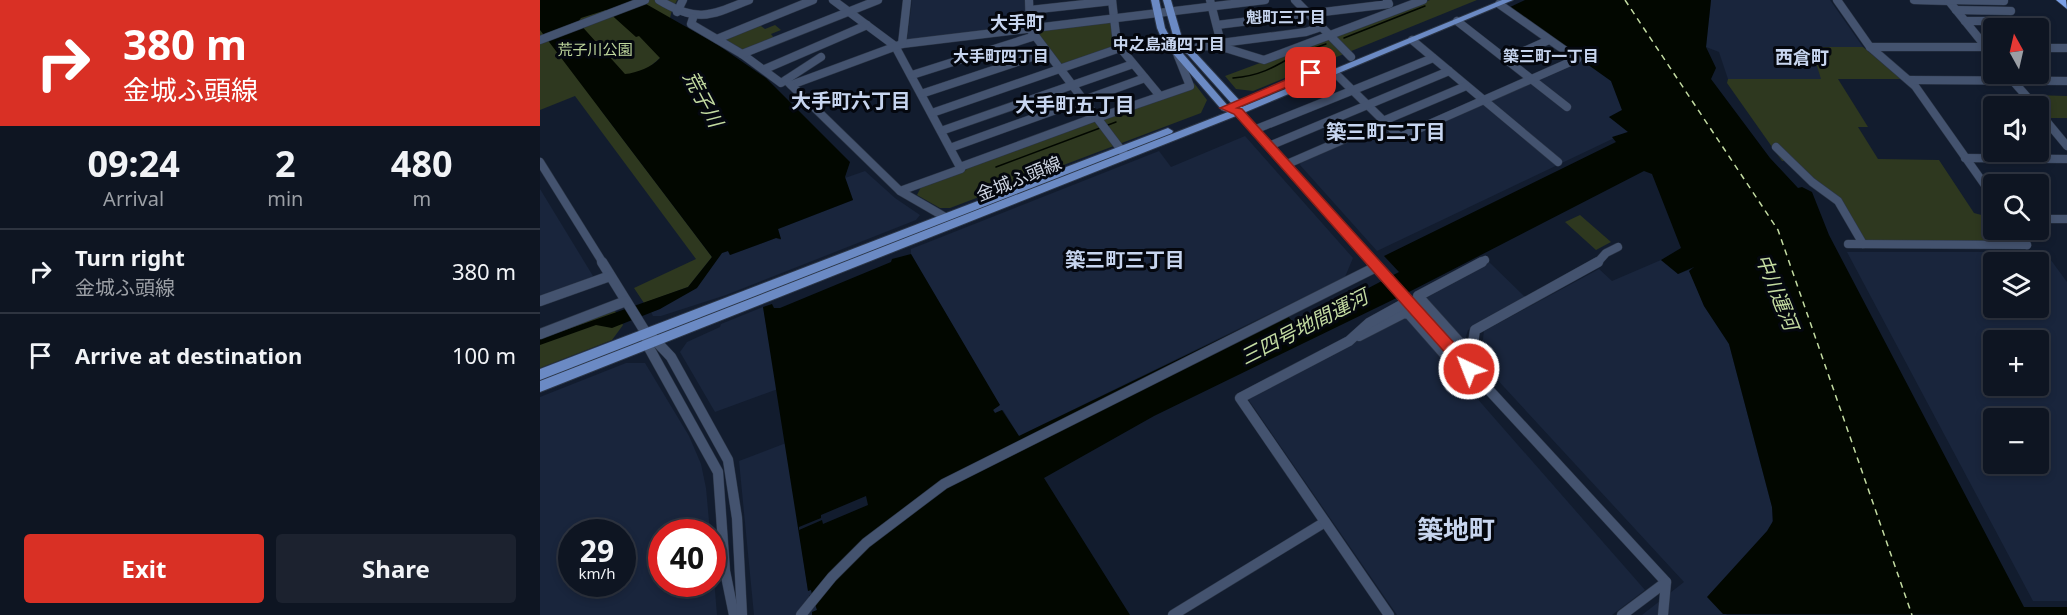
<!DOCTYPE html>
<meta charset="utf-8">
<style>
:root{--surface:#0e1522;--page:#1c222f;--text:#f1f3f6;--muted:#9b9fa5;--line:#2e3440;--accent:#d93025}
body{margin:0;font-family:"Noto Sans","Noto Sans JP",sans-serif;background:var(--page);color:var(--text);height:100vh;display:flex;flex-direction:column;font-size:22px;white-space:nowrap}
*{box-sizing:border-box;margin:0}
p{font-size:20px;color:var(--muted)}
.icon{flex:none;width:33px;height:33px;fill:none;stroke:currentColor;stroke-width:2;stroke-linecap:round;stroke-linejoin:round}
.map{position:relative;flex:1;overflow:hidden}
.sheet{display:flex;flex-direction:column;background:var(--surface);width:540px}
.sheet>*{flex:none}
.hud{background:#d93025;color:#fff;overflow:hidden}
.needle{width:39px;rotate:352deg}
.fabs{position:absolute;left:1443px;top:18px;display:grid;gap:12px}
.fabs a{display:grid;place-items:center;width:66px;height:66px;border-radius:6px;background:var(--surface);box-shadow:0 3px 9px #0003,0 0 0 2px var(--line);font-size:30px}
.speed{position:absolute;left:18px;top:519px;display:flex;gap:12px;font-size:30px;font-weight:700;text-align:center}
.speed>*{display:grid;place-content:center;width:78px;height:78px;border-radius:50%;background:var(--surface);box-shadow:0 3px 9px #0003,0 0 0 2px var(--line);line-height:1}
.speed small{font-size:15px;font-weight:400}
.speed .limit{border:9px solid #d22;background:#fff;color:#111}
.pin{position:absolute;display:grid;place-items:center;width:51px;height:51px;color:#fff;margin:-26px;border-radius:12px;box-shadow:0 3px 9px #0006}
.me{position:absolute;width:66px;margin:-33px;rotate:317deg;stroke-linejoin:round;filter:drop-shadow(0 0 4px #0008)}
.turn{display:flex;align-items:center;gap:21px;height:126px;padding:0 24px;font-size:27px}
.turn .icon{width:78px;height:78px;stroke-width:2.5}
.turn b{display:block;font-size:42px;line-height:51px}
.eta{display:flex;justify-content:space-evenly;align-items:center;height:102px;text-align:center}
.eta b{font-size:36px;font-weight:700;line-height:42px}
.cta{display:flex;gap:12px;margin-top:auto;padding:12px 24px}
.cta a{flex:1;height:69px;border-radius:6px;background:var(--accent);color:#fff;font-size:24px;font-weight:700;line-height:69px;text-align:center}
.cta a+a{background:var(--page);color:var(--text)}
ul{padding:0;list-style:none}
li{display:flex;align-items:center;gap:18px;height:84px;padding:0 24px;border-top:2px solid var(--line)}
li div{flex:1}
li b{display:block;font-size:22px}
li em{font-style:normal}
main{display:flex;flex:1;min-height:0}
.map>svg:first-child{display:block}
.built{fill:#19253c;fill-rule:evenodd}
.green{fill:#2e381f}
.water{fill:#020700;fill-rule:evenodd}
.pier{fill:#121c2e}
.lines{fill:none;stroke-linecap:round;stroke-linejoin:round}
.stream{stroke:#020700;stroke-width:1.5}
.ferry{stroke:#c3dba1;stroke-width:1.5;stroke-dasharray:6 5;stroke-linecap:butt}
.minor-far1-casing{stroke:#2c3647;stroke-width:9}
.minor-casing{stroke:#2c3647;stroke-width:11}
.major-casing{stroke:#2c3647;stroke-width:2}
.highway-casing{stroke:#2c3647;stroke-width:1}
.minor-far1{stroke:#44536f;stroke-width:8}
.minor{stroke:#44536f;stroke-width:10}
.major{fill:#6b8ac4;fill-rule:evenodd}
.highway{fill:#7ba0e6;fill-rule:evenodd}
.route{fill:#d93025;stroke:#8d1f18;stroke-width:1.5}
.labels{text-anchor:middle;stroke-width:6;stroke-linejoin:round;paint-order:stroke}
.far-park-label{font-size:15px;fill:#bfd79d;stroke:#04070e}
.far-neighbourhood-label{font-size:16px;font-weight:bold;fill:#c7d5ef;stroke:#04070e}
.far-quarter-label{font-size:18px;font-weight:bold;fill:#c7d5ef;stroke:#04070e}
.street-label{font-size:18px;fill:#cfd6e3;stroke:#04070e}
.water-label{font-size:20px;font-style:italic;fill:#c3dba1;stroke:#04070e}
.neighbourhood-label{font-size:20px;font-weight:bold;fill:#c7d5ef;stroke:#04070e}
.near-quarter-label{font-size:26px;font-weight:bold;fill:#c7d5ef;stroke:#04070e}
</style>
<main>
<section class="sheet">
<div class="hud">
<div class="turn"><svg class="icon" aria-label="right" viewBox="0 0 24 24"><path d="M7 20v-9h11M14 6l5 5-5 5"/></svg><div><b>380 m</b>金城ふ頭線</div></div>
</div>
<div class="eta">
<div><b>09:24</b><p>Arrival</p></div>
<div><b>2</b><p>min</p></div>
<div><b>480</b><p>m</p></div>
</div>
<ul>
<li><svg class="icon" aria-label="right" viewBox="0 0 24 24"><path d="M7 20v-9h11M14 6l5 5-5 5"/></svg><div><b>Turn right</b><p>金城ふ頭線</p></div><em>380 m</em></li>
<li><svg class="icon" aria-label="arrive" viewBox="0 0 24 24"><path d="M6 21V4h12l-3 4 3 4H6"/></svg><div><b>Arrive at destination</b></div><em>100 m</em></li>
</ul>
<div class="cta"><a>Exit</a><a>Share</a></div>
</section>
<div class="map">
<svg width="1527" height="615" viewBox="0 0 1527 615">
<rect width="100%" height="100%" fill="#121c2e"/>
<!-- built -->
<g class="built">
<path d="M372 0H485V26L367 40Z"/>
<path d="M1171 0H1290L1323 47H1271L1282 79H1188L1179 52 1166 47Z"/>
<path d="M1043 61 1071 81 1082 110 1069 117 1089 131 837 251 760 165 761 161 842 127 859 141Z"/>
<path d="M705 136 813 258 805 277 479 436 463 410 455 413 453 409 459 406 371 254V249L619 151 631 167Z"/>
<path d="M325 171 355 198 380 215 376 220 186 295 121 316H113L111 312 120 309 168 271 182 253 188 251 190 255 236 238 241 240 238 229 313 200 305 178Z"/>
<path d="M0 189 53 276 51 279 0 298Z"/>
<path d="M1307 252H1505L1527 282V601H1493ZM1454 262H1498V308H1454ZM1454 340H1498V386H1454ZM1454 418H1498V464H1454Z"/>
<path d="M1121 260 1138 274 1154 268 1150 271 1164 306 1189 344 1232 507V524L1185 613 1187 615H1102L1144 582 940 361 944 331 1059 269 1072 281Z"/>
<path d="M949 262 986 298 928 330 924 343 882 297Z"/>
<path d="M223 307 238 389 175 412 140 352 147 342 180 327 181 324Z"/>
<path d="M865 316 1105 590 1072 615H857L708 399Z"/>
<path d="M86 363H105L149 436 161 464 166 488 170 532H122V584H172L173 566 177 615H0V397ZM82 532V584H32V532Z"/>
<path d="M246 443 268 590H271L277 610 272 612V615H214L199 461Z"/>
</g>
<!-- green -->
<g class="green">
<path d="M0 0H137L132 10 120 58 60 109 172 257 148 287 104 303 94 288 156 259 35 96 0 110Z"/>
<path d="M890 0H937L713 91 696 89 685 76Z"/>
<path d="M572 22 574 48 522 65 496 31Z"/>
<path d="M218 24 225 29 235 25 241 30 231 34 234 38 203 52 184 38Z"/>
<path d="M1271 47H1323L1361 79H1298L1328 127H1318L1338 159 1399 160 1434 213 1453 218 1454 230H1467L1476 242H1326L1303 202 1249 161H1242L1187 83 1188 79H1281Z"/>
<path d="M654 83 667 100 661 113 410 208H400L377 195 381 187 426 170 429 165 652 87Z"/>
<path d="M1491 95 1527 96V118H1509Z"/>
<path d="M1040 215 1071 242 1056 250 1025 222Z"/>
<path d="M74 309 83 325 72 340 0 368V338Z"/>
</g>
<!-- water -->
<g class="water">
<path d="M0 0H99L178 45 226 78 310 162 305 177 313 200 238 229 241 239 236 238 190 255 188 251 182 253 157 288 120 309 72 328 56 325 0 345V339L148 287 172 257 0 30ZM66 10 96 37 99 36 120 58C112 67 97 73 85 74L38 22 41 18Z"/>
<path d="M985 0H1171L1166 47 1176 68 1171 79 1230 158 1258 188 1262 187 1272 192 1289 235 1484 607H1527V615L1183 614 1167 597 1227 531 1233 521 1232 507 1189 344 1164 306 1149 271 1154 267 1138 274 1121 260 1141 248 1112 174 1104 171 871 291 614 416 504 478 590 615H272V612L277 610 275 604 271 606 269 596 272 594 271 590 268 591 223 307 232 304 234 308H240L351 262 352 259 371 254 460 405 453 410 455 413 462 410 479 436 742 309 756 326 859 272 844 256 1076 142 1072 137 1088 132 1069 117 1082 110 1071 81 968 8Z"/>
</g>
<!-- pier -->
<path class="pier" d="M326 496 328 505 283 524 282 520 259 530V527L281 518V515Z"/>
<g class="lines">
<!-- stream -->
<g class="stream">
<path d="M804 38 885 6"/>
<path d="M693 78C719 76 733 68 755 55 764 50 776 48 786 44"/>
<path d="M456 167 576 122"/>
</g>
<!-- ferry -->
<path class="ferry" d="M1085 0 1238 230 1372 615"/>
<defs>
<g id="minor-far1">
<path d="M119 0C157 23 170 16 209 0"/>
<path d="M293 0 355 46 421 169 360 191"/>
<path d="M489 0 490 29 585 155"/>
<path d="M572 0 577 44 620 96"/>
<path d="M670 0 682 47"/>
<path d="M755 0 811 57"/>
<path d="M1297 0 1330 47 1375 86 1454 198"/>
<path d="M1374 0 1408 1"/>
<path d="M1408 0 1446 47"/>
<path d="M1408 0 1464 1"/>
<path d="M959 4 1037 59"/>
<path d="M490 10 572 1"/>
<path d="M1416 10 1471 11"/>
<path d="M137 12 143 0"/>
<path d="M153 18 151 24 202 54 241 83 281 57"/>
<path d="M917 21 1027 107"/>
<path d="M1425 21H1480"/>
<path d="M677 25 849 4 847 0"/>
<path d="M177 39 273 0"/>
<path d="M0 40 105 0"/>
<path d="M872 40 1018 162"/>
<path d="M681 43 766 32 781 27"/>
<path d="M362 44 725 0"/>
<path d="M1330 47H1454"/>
<path d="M1498 48H1527"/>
<path d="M648 50 662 46 682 47 724 60 883 0"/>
<path d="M202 54 338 0"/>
<path d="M966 59 1009 40"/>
<path d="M225 69 327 25"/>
<path d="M794 72 860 137 1037 59"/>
<path d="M372 75 495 36"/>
<path d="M246 80 251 85 362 44 367 0"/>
<path d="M1369 80 1527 81"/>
<path d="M1473 81 1495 106"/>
<path d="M251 85 360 191 405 217"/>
<path d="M381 94 507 52"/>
<path d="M1498 111 1527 146"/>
<path d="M698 112 832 263"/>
<path d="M392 113 580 48"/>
<path d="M557 118 650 86 636 51"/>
<path d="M843 121 926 86"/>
<path d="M714 130 893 58"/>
<path d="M401 131 593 64"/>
<path d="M729 146 909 71"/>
<path d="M1236 147 1272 182 1298 201 1323 244"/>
<path d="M410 148 605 78"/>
<path d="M1425 158 1527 159"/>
<path d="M0 162 63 263"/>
<path d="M745 165 844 122"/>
<path d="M420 167 556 117"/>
<path d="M1498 219H1527"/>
<path d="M1476 230 1487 245"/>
<path d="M1308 244 1487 245"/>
<path d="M939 263 945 260"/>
<path d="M1057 263 1066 253 1078 247"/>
</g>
<g id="minor">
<path d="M62 262 106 333 108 346 178 472 185 571 194 615"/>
<path d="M831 262 1126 582 1123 615"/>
<path d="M0 301 70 276"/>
<path d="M0 334 86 301"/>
<path d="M819 336 864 313 869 314 928 381 941 382"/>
<path d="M113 338 131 357 188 460 197 518 202 615"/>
<path d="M931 355 878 296 942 262"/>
<path d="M929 369 935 330 1058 262"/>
<path d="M261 615 292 577 326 543 404 484 836 267"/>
<path d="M633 615 785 522"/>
<path d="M849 615 700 398 809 341 829 323 867 302"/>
<path d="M1082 615 1126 582"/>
</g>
<g id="major">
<path d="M611 0H619L625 28 632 41 688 106 693 107 692 104 634 39 623 0H631L642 38 700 101 702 107 962 0H973L701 114 0 392V381L688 112 682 110 623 42 617 28Z"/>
<path d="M628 128 633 131 632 133 0 380V369Z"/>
</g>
<path id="highway" d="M1516 0H1526L1527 9Z"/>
</defs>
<!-- minor-far1 casing -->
<use href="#minor-far1" class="minor-far1-casing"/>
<!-- minor casing -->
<use href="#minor" class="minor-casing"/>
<!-- major casing -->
<use href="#major" class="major-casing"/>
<!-- highway casing -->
<use href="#highway" class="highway-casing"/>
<!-- minor-far1 -->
<use href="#minor-far1" class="minor-far1"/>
<!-- minor -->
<use href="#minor" class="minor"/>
<!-- major -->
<use href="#major" class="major"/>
<!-- highway -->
<use href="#highway" class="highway"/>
</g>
<!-- route -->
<path class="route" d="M771 69 777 73 775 75 697 108 702 109 934 365 936 369 934 374H924L694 114 680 108Z"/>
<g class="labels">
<!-- far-park labels -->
<g class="far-park-label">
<text x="55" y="55">荒子川公園</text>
</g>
<!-- far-neighbourhood labels -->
<g class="far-neighbourhood-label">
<text x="746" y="23">魁町三丁目</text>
<text x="629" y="50">中之島通四丁目</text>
<text x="461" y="62">大手町四丁目</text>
<text x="1011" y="62">築三町一丁目</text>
</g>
<!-- far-quarter labels -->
<g class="far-quarter-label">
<text x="477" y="29">大手町</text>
<text x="1262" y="64">西倉町</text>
</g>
<!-- street labels -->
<g class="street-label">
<text transform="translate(479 179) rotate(-22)" y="6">金城ふ頭線</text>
</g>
<!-- water labels -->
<g class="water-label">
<text transform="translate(163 99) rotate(62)" y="7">荒子川</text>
<text transform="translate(1237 292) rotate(68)" y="7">中川運河</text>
<text transform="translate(764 327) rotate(-27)" y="7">三四号地間運河</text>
</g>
<!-- neighbourhood labels -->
<g class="neighbourhood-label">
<text x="311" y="108">大手町六丁目</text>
<text x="535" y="112">大手町五丁目</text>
<text x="846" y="139">築三町二丁目</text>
<text x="585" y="267">築三町三丁目</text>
</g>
<!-- near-quarter labels -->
<g class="near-quarter-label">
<text x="916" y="539">築地町</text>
</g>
</g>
</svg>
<div class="fabs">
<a><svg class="needle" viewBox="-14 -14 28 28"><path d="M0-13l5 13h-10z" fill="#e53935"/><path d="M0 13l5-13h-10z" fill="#9b9fa5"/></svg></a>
<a><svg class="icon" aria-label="sound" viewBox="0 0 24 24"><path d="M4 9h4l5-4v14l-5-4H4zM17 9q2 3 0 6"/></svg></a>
<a><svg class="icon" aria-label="search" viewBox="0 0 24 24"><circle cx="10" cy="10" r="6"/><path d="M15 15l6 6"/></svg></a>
<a><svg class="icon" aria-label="layers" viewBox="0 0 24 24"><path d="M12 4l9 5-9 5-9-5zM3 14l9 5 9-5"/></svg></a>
<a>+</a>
<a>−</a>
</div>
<div class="speed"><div>29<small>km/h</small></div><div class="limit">40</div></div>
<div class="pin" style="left:771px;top:73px;background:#d93025"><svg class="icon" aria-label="arrive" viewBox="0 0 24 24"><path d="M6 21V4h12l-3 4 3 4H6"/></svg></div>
<svg class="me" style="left:929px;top:369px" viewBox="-20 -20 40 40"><circle r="17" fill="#d93025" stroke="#fff" stroke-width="3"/><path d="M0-11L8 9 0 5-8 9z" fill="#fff"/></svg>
</div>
</main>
